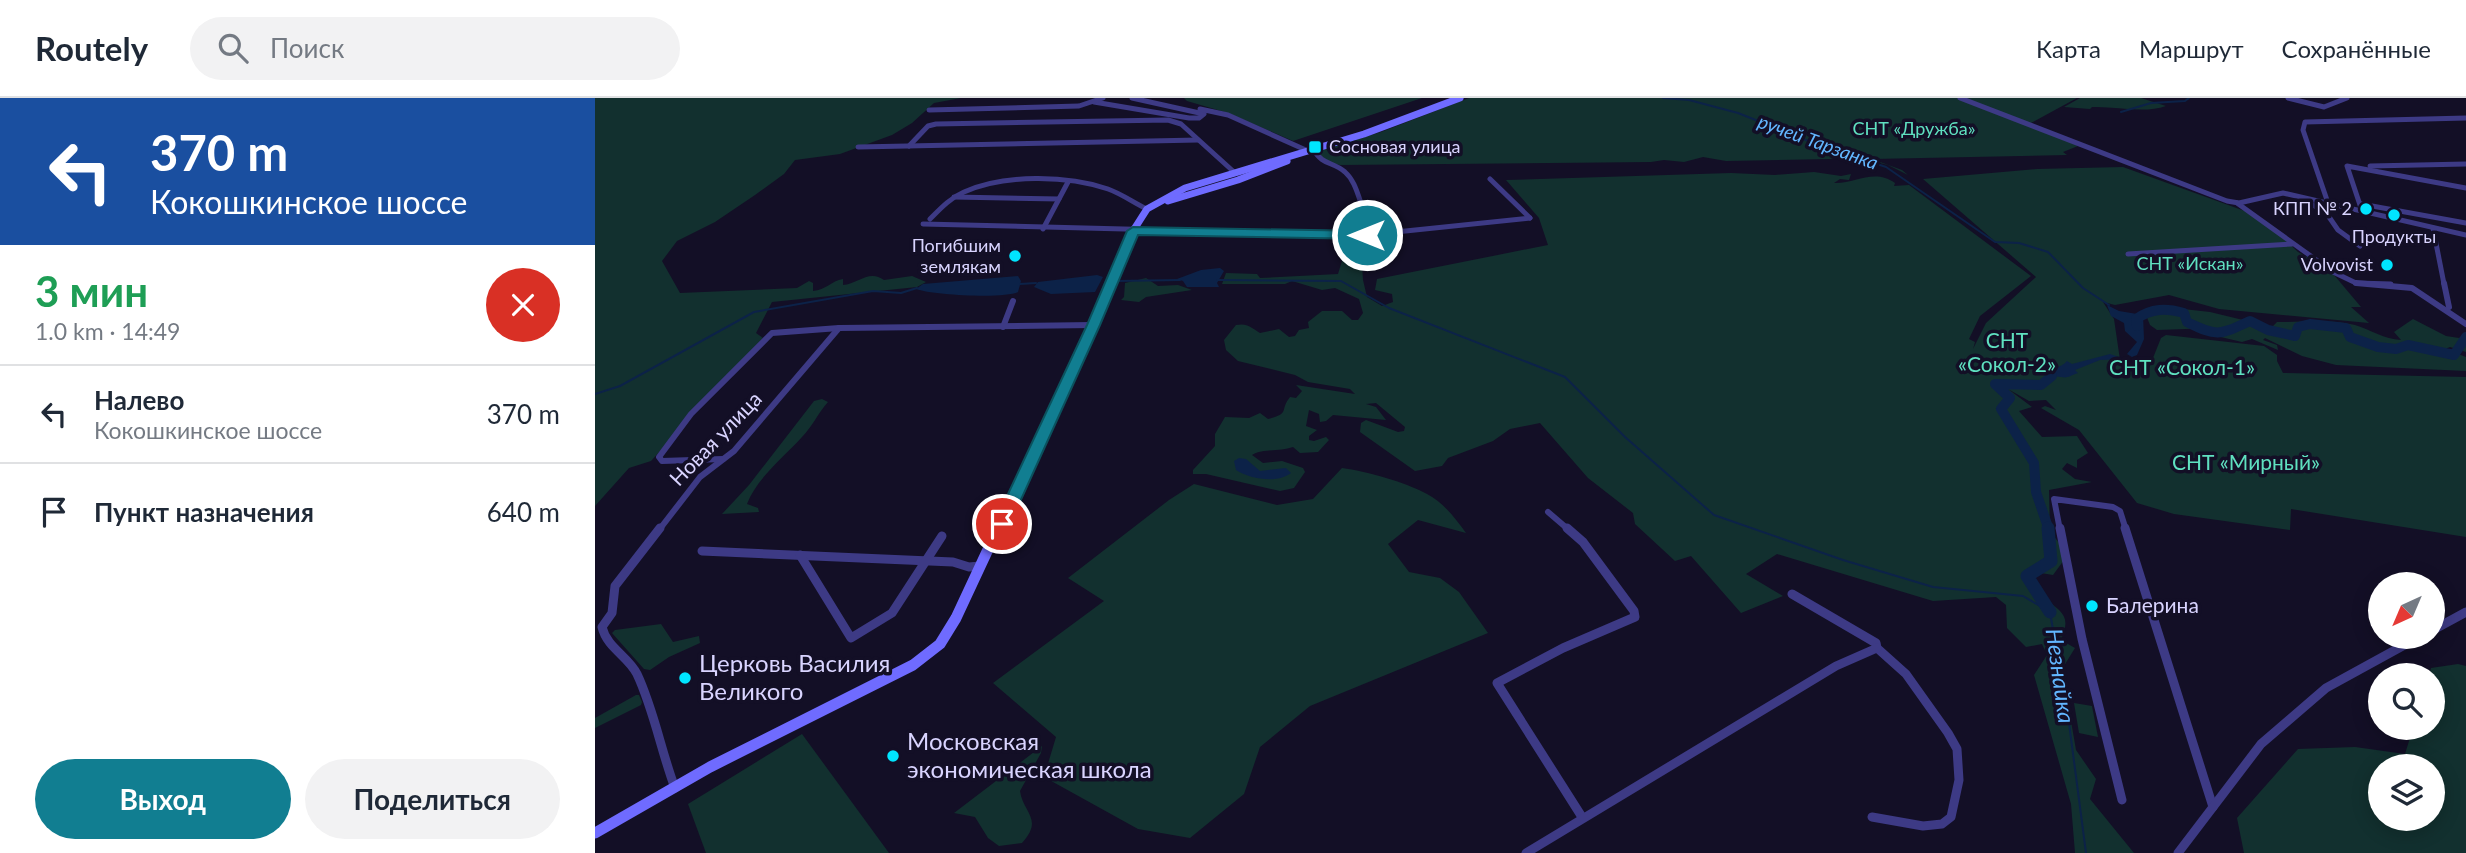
<!DOCTYPE html>
<html lang="ru">
<meta charset="utf-8">
<style>
:root{--surface:#fff;--page:#f2f2f3;--text:#1f2937;--muted:#747a83;--line:#e0e1e3;--accent:#117e91}
body{margin:0;font-family:Lato,sans-serif;background:var(--page);color:var(--text);height:100vh;display:flex;flex-direction:column;font-size:26px;white-space:nowrap}
*{box-sizing:border-box;margin:0}
p{font-size:23px;color:var(--muted)}
.icon{flex:none;width:38px;height:38px;fill:none;stroke:currentColor;stroke-width:2;stroke-linecap:round;stroke-linejoin:round}
.map{position:relative;flex:1;overflow:hidden}
.side{display:flex;flex-direction:column;background:var(--surface);width:595px}
.side>*{flex:none}
.banner{background:#1a4fa0;color:#fff;overflow:hidden}
.needle{width:46px;rotate:224deg}
.controls{position:absolute;left:1773px;top:474px;display:grid;gap:14px}
.controls a{display:grid;place-items:center;width:77px;height:77px;border-radius:50%;background:var(--surface);box-shadow:0 4px 18px #0003;font-size:35px}
.pin{position:absolute;display:grid;place-items:center;width:60px;height:60px;color:#fff;margin:-30px;border:4px solid #fff;border-radius:50%;box-shadow:0 2px 7px #0007}
.me{position:absolute;width:77px;margin:-38px;rotate:270deg;stroke-linejoin:round;filter:drop-shadow(0 0 5px #0008)}
.turn{display:flex;align-items:center;gap:24px;height:147px;padding:0 35px;font-size:32px}
.turn .icon{width:91px;height:91px;stroke-width:2.5}
.turn b{display:block;font-size:49px;line-height:60px}
.round{display:grid;place-items:center;flex:none;width:74px;height:74px;border-radius:37px;background:var(--page)}
.head{display:flex;align-items:center;justify-content:space-between;height:119px;padding:0 35px}
h1{font-size:42px;font-weight:700;line-height:52px;color:#1e9e55}
.action{display:flex;gap:14px;margin-top:auto;padding:14px 35px}
.action a{flex:1;height:80px;border-radius:42px;background:var(--accent);color:#fff;font-size:28px;font-weight:700;line-height:80px;text-align:center}
.action a+a{background:var(--page);color:var(--text)}
ul{padding:0;list-style:none}
li{display:flex;align-items:center;gap:21px;height:98px;padding:0 35px;border-top:2px solid var(--line)}
li div{flex:1}
li b{display:block;font-size:26px}
li em{font-style:normal}
header{display:flex;align-items:center;gap:42px;box-sizing:border-box;height:98px;padding:0 35px;background:var(--surface);border-bottom:2px solid var(--line)}
header strong{font-size:33px}
nav{display:flex;gap:38px;margin-inline-start:auto;font-size:24px}
.search{width:490px;height:63px;background:var(--page);display:flex;align-items:center;gap:18px;box-sizing:border-box;padding:0 24px;border-radius:38px;color:var(--muted);font-size:26px}
main{display:flex;flex:1;min-height:0}
.map>svg:first-child{display:block}
.green{fill:#12302f;fill-rule:evenodd}
.water{fill:#0c2248}
.lines{fill:none;stroke-linecap:round;stroke-linejoin:round}
.stream{stroke:#0c2248;stroke-width:2}
.river-far1{stroke:#0c2248;stroke-width:10}
.river{stroke:#0c2248;stroke-width:13}
.minor-far2{stroke:#3d3a85;stroke-width:5}
.minor-far1{stroke:#3d3a85;stroke-width:6}
.minor{stroke:#3d3a85;stroke-width:9}
.tertiary{stroke:#3d3a85;stroke-width:5}
.secondary-far2{stroke:#6f6bff;stroke-width:7}
.secondary-far1{stroke:#6f6bff;stroke-width:9}
.secondary{stroke:#6f6bff;stroke-width:11}
.route{fill:#117e91;stroke:#0b525e;stroke-width:2}
.poi-dot{fill:#00e5ff;stroke:#130f26;stroke-width:2.5}
.labels{text-anchor:middle;stroke-width:7;stroke-linejoin:round;paint-order:stroke}
.far-park-label{font-size:18px;fill:#5fe0c0;stroke:#130f26}
.far-poi-label{font-size:18px;fill:#d9d4ff;stroke:#130f26;text-anchor:end}
.far-water-label{font-size:19px;font-style:italic;fill:#62b6ff;stroke:#130f26}
.park-label{font-size:21px;fill:#5fe0c0;stroke:#130f26}
.street-label{font-size:21px;fill:#d9d4ff;stroke:#130f26}
.poi-label{font-size:21px;fill:#d9d4ff;stroke:#130f26;text-anchor:start}
.water-label{font-size:23px;font-style:italic;fill:#62b6ff;stroke:#130f26}
.near-poi-label{font-size:24px;fill:#d9d4ff;stroke:#130f26;text-anchor:start}
</style>
<header>
<strong>Routely</strong>
<div class="search"><svg class="icon" aria-label="search" viewBox="0 0 24 24"><circle cx="10" cy="10" r="6"/><path d="M15 15l6 6"/></svg>Поиск</div>
<nav><a>Карта</a><a>Маршрут</a><a>Сохранённые</a></nav>
</header>
<main>
<section class="side">
<div class="banner">
<div class="turn"><svg class="icon" aria-label="left" viewBox="0 0 24 24"><path d="M17 20v-9H6M10 6l-5 5 5 5"/></svg><div><b>370 m</b>Кокошкинское шоссе</div></div>
</div>
<div class="head"><div><h1>3 мин</h1><p>1.0 km · 14:49</p></div><a class="round" style="background:#d93025;color:#fff"><svg class="icon" aria-label="close" viewBox="0 0 24 24"><path d="M6 6l12 12M18 6L6 18"/></svg></a></div>
<ul>
<li><svg class="icon" aria-label="left" viewBox="0 0 24 24"><path d="M17 20v-9H6M10 6l-5 5 5 5"/></svg><div><b>Налево</b><p>Кокошкинское шоссе</p></div><em>370 m</em></li>
<li><svg class="icon" aria-label="arrive" viewBox="0 0 24 24"><path d="M6 21V4h12l-3 4 3 4H6"/></svg><div><b>Пункт назначения</b></div><em>640 m</em></li>
</ul>
<div class="action"><a>Выход</a><a>Поделиться</a></div>
</section>
<div class="map">
<svg width="1871" height="755" viewBox="0 0 1871 755">
<rect width="100%" height="100%" fill="#130f26"/>
<!-- green -->
<g class="green">
<path d="M0 0H366L339 5 317 25 297 37 245 56 200 62 189 76 160 97 120 124 82 143 67 163 85 195 202 190 214 183 218 185V193C231 192 236 183 248 181V187C263 186 274 171 289 182L317 178 331 184 322 189 177 204 161 235 168 240 56 363 34 370 0 408Z"/>
<path d="M589 0H827L698 43 633 15 592 3Z"/>
<path d="M874 0H1482L1434 26 1483 48 1468 54 1472 57 1277 61 1307 72 1313 77 1293 67 1254 57 1263 63 1250 58 1235 61 1131 63 1108 59 1089 64 1069 62 1056 64 745 67 725 62 724 54 727 52 786 34Z"/>
<path d="M1485 0H1546L1571 8C1549 16 1521 8 1497 9L1495 11 1469 9Z"/>
<path d="M1528 69 1658 116 1676 128 1703 154 1734 171 1766 209H1756L1774 225 1624 211 1574 197 1520 207 1508 204 1519 221 1525 262H1534L1526 265 1527 270H1554L1566 240 1571 237 1669 248 1682 257V263L1688 275 1871 279V439L1696 411 1695 432 1579 416 1542 405 1484 332 1446 310 1450 308 1461 312 1451 302 1434 303 1413 291 1437 309 1424 313 1447 339 1482 338 1493 355 1482 362V370L1472 365 1467 371 1480 381 1497 384 1454 392 1455 434 1467 448 1469 462 1458 477 1434 473C1438 482 1442 492 1449 499 1466 515 1477 516 1466 542L1480 550 1467 571 1481 652 1501 681 1495 701 1539 755H1480L1476 706 1439 577 1452 557 1447 546 1431 549 1412 530 1411 507 1401 499 1338 503 1182 456 1151 476 1188 498 1146 515 1096 458 1080 463 1040 426 1038 415 993 380 945 325 915 331 898 343 853 360 847 368 820 373 765 334 766 325 771 322 803 334 809 333 810 329 781 305 771 306 781 309 791 322 738 317 731 323 725 324 724 316 714 312 711 328 722 332 714 338V342L719 343 731 339 734 342 723 354 705 355 698 349C685 354 668 350 657 357L668 365 687 363 708 370 710 374 699 390 685 393 611 376H598V372L620 348V336L630 319 654 320 665 315 673 321C696 315 684 313 695 299L701 300 707 293 701 287 760 296 755 291 713 284 700 277 643 263 631 252 629 242 641 227C653 225 655 229 665 235L684 231 694 239 700 238 704 232 714 230 713 224 727 213H747L757 222H763L768 215 764 201 740 190 727 192 697 183 690 186H627L631 175 662 176 665 180 743 176 755 137H765L768 182 772 199 787 208 798 204 797 196 780 192 782 181 953 147 944 120 911 82 1136 75 1180 77 1219 74 1246 78 1256 76 1254 82 1245 81 1239 85C1260 86 1279 70 1300 85L1299 88 1314 87 1436 178 1385 218 1374 241 1380 244 1378 251 1391 225 1441 179 1328 81 1442 71Z"/>
<path d="M551 180 563 188 583 187 597 192 551 199 544 204 526 202 529 199 530 185Z"/>
<path d="M1588 211 1615 214 1677 229 1682 224H1688C1711 224 1737 221 1760 227 1776 232 1789 241 1806 242L1799 234 1818 221 1851 238 1864 240 1871 236V254L1855 249 1850 251 1871 259V273L1741 267 1707 258 1670 240 1668 242 1682 247 1683 252 1657 241 1647 244 1600 233 1619 230 1562 232 1555 227 1551 217 1559 213Z"/>
<path d="M227 301 233 304C223 315 217 329 207 339 189 359 161 381 152 406L163 410 164 414 127 416 154 387 219 303Z"/>
<path d="M747 370C771 373 810 384 832 396 848 404 861 421 871 435L823 422 793 446 814 474 845 480 864 494 893 535 715 608 665 649 649 696 595 740 543 731 449 679 461 639 398 585 509 503 473 480 574 402 599 386 682 407 718 401Z"/>
<path d="M66 526 78 544 104 538 105 545 74 559 55 572 49 571 17 535 20 532Z"/>
<path d="M1863 566 1871 568V755H1649L1642 720 1703 651 1760 649 1810 656 1818 630H1838V578L1834 577 1836 570ZM1838 668V721H1785V668Z"/>
<path d="M41 597H44L47 604 46 607 0 630V620Z"/>
<path d="M1479 605 1497 608 1503 639 1484 635Z"/>
<path d="M207 636 294 755H111L93 706Z"/>
<path d="M447 648 446 655 425 693C428 715 449 721 427 745L404 748 393 740 380 719 359 715Z"/>
</g>
<!-- water -->
<g class="water">
<path d="M625 170 629 173 622 185 624 189H592L588 183 582 181 606 172Z"/>
<path d="M502 177 508 179 500 194 456 196 439 189 443 184Z"/>
<path d="M423 178 426 183 423 194C409 201 337 197 321 191L328 186Z"/>
<path d="M1512 207 1524 213 1548 217 1549 241 1542 257 1537 259 1532 256 1542 244 1530 233 1529 225 1516 218Z"/>
<path d="M1515 256 1530 261 1505 262 1480 272 1483 275C1471 279 1475 281 1460 278L1447 288 1444 286 1459 274 1448 276 1444 274C1453 270 1466 271 1472 263L1477 266Z"/>
<path d="M644 360 651 361 665 373 691 370 696 375C682 386 655 381 641 372L639 363Z"/>
</g>
<g class="lines">
<!-- stream -->
<g class="stream">
<path d="M1068 0 1094 2 1143 15 1221 46 1291 69 1400 144 1424 145 1453 154 1488 190 1514 207"/>
<path d="M1526 14 1556 5 1590 3 1594 0"/>
<path d="M622 182 746 183 794 210 970 279 1030 339 1119 417 1248 462 1338 489 1428 498 1455 514 1474 625 1491 755"/>
<path d="M521 183 585 182"/>
<path d="M425 186 441 185"/>
<path d="M0 296 25 288 159 214 278 193 306 195 322 190"/>
</g>
<!-- river-far1 -->
<g class="river-far1">
<path d="M1542 228 1541 221C1557 210 1571 210 1589 215L1592 224C1622 239 1625 237 1655 223L1673 232 1700 238 1703 229 1715 226 1751 230 1755 239 1783 249 1801 251 1813 247 1859 257 1871 239"/>
<path d="M1454 432 1441 394 1439 365 1406 311 1415 300 1400 286 1446 287 1457 278"/>
</g>
<!-- river -->
<path class="river" d="M1453 430 1456 463 1432 478 1455 514"/>
<!-- minor-far2 -->
<g class="minor-far2">
<path d="M1693 0 1729 9 1752 0"/>
<path d="M499 4 594 20H604L609 16 537 0"/>
<path d="M605 11 633 17 713 53"/>
<path d="M334 12 484 8 508 0"/>
<path d="M314 48 333 28 341 26 573 22 586 26 639 74"/>
<path d="M263 49 603 42"/>
<path d="M718 51C728 68 737 63 750 74 759 82 762 94 766 105L758 110 772 137"/>
<path d="M1775 68 1871 66"/>
<path d="M895 81 935 120"/>
<path d="M359 99 464 101"/>
<path d="M1707 100 1732 116 1743 132 1765 148"/>
<path d="M1642 105 1738 174 1761 185 1796 186"/>
<path d="M1733 105 1708 32 1710 24 1871 20"/>
<path d="M1766 106 1871 125"/>
<path d="M1767 113 1752 68 1871 90"/>
<path d="M335 121C345 111 355 100 369 94 409 76 472 77 513 91 527 96 539 105 552 111"/>
<path d="M328 126 772 137 935 120"/>
<path d="M1838 130 1849 186"/>
<path d="M448 131 473 84"/>
<path d="M1533 156 1697 146"/>
</g>
<!-- minor-far1 -->
<g class="minor-far1">
<path d="M1761 185 1817 190 1871 226"/>
<path d="M1849 185 1854 209"/>
<path d="M408 229 418 203"/>
<path d="M128 361 67 363 64 359 96 316 177 235 244 230"/>
<path d="M953 414 974 432"/>
<path d="M64 432 105 379 139 353 244 230 498 227"/>
<path d="M1465 432 1459 401 1518 409 1525 413 1531 432"/>
</g>
<!-- minor -->
<g class="minor">
<path d="M65 430 20 488 17 515 7 529C12 550 33 558 42 576 59 612 66 653 80 690"/>
<path d="M972 430 988 444 1039 513 1040 519 968 550 902 585 987 719"/>
<path d="M1465 430 1487 541 1527 702"/>
<path d="M1530 430 1618 709"/>
<path d="M107 453 358 464 374 469 385 468"/>
<path d="M205 457 256 540 297 515 347 438"/>
<path d="M1197 496 1281 545 1282 550 1311 576 1353 635 1362 651 1364 682 1356 719 1347 726 1328 728 1277 719"/>
<path d="M1838 532 1871 514"/>
<path d="M931 755 1241 568 1282 550"/>
<path d="M1583 755 1666 646 1731 590 1824 539"/>
</g>
<!-- tertiary -->
<path class="tertiary" d="M1365 0 1632 103 1644 105 1688 95 1871 137"/>
<!-- secondary-far2 -->
<g class="secondary-far2">
<path d="M573 103 643 82 692 63"/>
<path d="M515 186 538 133 552 111 590 90 769 36 865 0"/>
</g>
<!-- secondary-far1 -->
<path class="secondary-far1" d="M402 432 516 185"/>
<!-- secondary -->
<path class="secondary" d="M0 735 115 669 318 567 345 546 361 520 403 430"/>
</g>
<!-- route -->
<path class="route" d="M538 129 772 133 778 137 772 141 543 137 505 227 415 426 407 432 401 430 399 426 492 227 532 133Z"/>
<!-- markers -->
<g class="poi-dot">
<rect x="713" y="42" width="14" height="14" rx="3.5"/>
<circle cx="1771" cy="111" r="7"/>
<circle cx="1799" cy="117" r="7"/>
<circle cx="420" cy="158" r="7"/>
<circle cx="1792" cy="167" r="7"/>
<circle cx="1497" cy="508" r="7"/>
<circle cx="90" cy="580" r="7"/>
<circle cx="298" cy="658" r="7"/>
</g>
<g class="labels">
<!-- far-park labels -->
<g class="far-park-label">
<text x="1319" y="37">СНТ «Дружба»</text>
<text x="1595" y="172">СНТ «Искан»</text>
</g>
<!-- far-poi labels -->
<g class="far-poi-label">
<text x="734" y="55" text-anchor="start">Сосновая улица</text>
<text x="1757" y="117">КПП № 2</text>
<text x="1799" y="145" text-anchor="middle">Продукты</text>
<text x="406" y="154">Погибшим<tspan x="406" dy="21">землякам</tspan></text>
<text x="1778" y="173">Volvovist</text>
</g>
<!-- far-water labels -->
<g class="far-water-label">
<text transform="translate(1223 44) rotate(20)" y="7">ручей Тарзанка</text>
</g>
<!-- park labels -->
<g class="park-label">
<text x="1412" y="250">СНТ<tspan x="1412" dy="24">«Сокол-2»</tspan></text>
<text x="1587" y="277">СНТ «Сокол-1»</text>
<text x="1651" y="372">СНТ «Мирный»</text>
</g>
<!-- street labels -->
<g class="street-label">
<text transform="translate(121 341) rotate(-46)" y="7">Новая улица</text>
</g>
<!-- poi labels -->
<g class="poi-label">
<text x="1511" y="515">Балерина</text>
</g>
<!-- water labels -->
<g class="water-label">
<text transform="translate(1465 578) rotate(82)" y="8">Незнайка</text>
</g>
<!-- near-poi labels -->
<g class="near-poi-label">
<text x="104" y="574">Церковь Василия<tspan x="104" dy="28">Великого</tspan></text>
<text x="312" y="652">Московская<tspan x="312" dy="28">экономическая школа</tspan></text>
</g>
</g>
</svg>
<div class="controls">
<a><svg class="needle" viewBox="-14 -14 28 28"><path d="M0-13l5 13h-10z" fill="#e53935"/><path d="M0 13l5-13h-10z" fill="#747a83"/></svg></a>
<a><svg class="icon" aria-label="search" viewBox="0 0 24 24"><circle cx="10" cy="10" r="6"/><path d="M15 15l6 6"/></svg></a>
<a><svg class="icon" aria-label="layers" viewBox="0 0 24 24"><path d="M12 4l9 5-9 5-9-5zM3 14l9 5 9-5"/></svg></a>
</div>
<div class="pin" style="left:407px;top:426px;background:#d93025"><svg class="icon" aria-label="arrive" viewBox="0 0 24 24"><path d="M6 21V4h12l-3 4 3 4H6"/></svg></div>
<svg class="me" style="left:772px;top:137px" viewBox="-20 -20 40 40"><circle r="17" fill="#117e91" stroke="#fff" stroke-width="3"/><path d="M0-11L8 9 0 5-8 9z" fill="#fff"/></svg>
</div>
</main>
